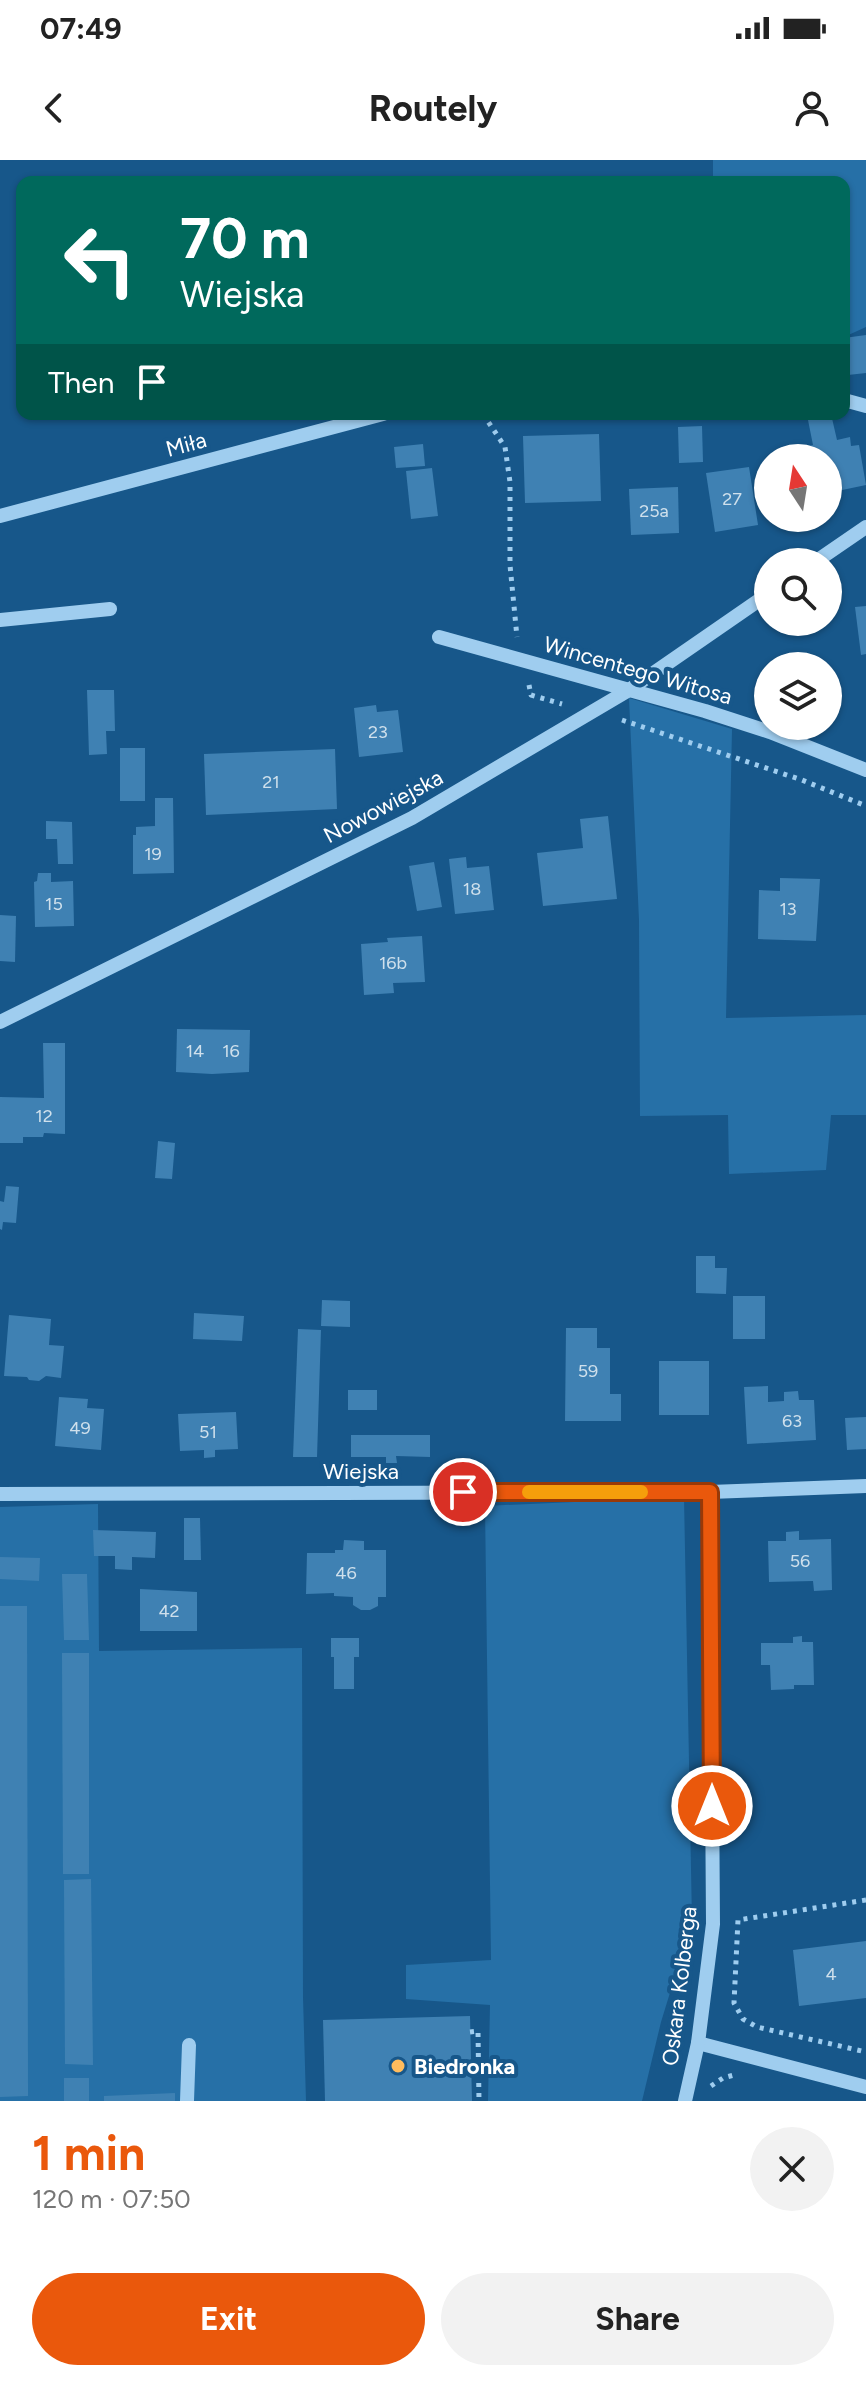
<!DOCTYPE html>
<meta charset="utf-8">
<style>
:root{--surface:#fff;--page:#f2f2f2;--text:#222;--muted:#767676;--accent:#ea580c}
body{margin:0;font-family:Figtree,sans-serif;background:var(--page);color:var(--text);height:100vh;display:flex;flex-direction:column;font-size:30px;white-space:nowrap}
*{box-sizing:border-box;margin:0}
p{font-size:26px;color:var(--muted)}
.icon{flex:none;width:44px;height:44px;fill:none;stroke:currentColor;stroke-width:2;stroke-linecap:round;stroke-linejoin:round}
.map{position:relative;height:1941px;overflow:hidden}
.panel{display:flex;flex-direction:column;background:var(--surface);flex:1}
.panel>*{flex:none}
.banner{position:absolute;left:16px;top:16px;width:834px;height:244px;border-radius:16px;box-shadow:0 2px 6px #0004;background:#00695c;color:#fff;overflow:hidden}
.needle{width:52px;rotate:348deg}
.tools{position:absolute;left:754px;top:284px;display:grid;gap:16px}
.tools a{display:grid;place-items:center;width:88px;height:88px;border-radius:50%;background:var(--surface);box-shadow:0 2px 6px #0004;font-size:40px}
.pin{position:absolute;display:grid;place-items:center;width:68px;height:68px;color:#fff;margin:-34px;border:4px solid #fff;border-radius:50%;box-shadow:0 2px 8px #0007}
.me{position:absolute;width:88px;margin:-44px;rotate:0deg;stroke-linejoin:round;filter:drop-shadow(0 0 6px #0008)}
.turn{display:flex;align-items:center;gap:28px;height:168px;padding:0 32px;font-size:36px}
.turn .icon{width:104px;height:104px;stroke-width:2.5}
.turn b{display:block;font-size:56px;line-height:68px}
.then{display:flex;align-items:center;height:76px;padding:0 32px;background:#0003;gap:16px;font-size:30px}
.round{display:grid;place-items:center;flex:none;width:84px;height:84px;border-radius:42px;background:var(--page)}
.overview{display:flex;align-items:center;justify-content:space-between;height:136px;padding:0 32px}
h1{font-size:48px;font-weight:700;line-height:60px;color:var(--accent)}
.primary-button{display:flex;gap:16px;margin-top:auto;padding:16px 32px}
.primary-button a{flex:1;height:92px;border-radius:48px;background:var(--accent);color:#fff;font-size:32px;font-weight:700;line-height:92px;text-align:center}
.primary-button a+a{background:var(--page);color:var(--text)}
.status{display:flex;justify-content:space-between;align-items:center;height:56px;padding:0 40px;background:var(--surface);direction:ltr}
.status svg{height:22px;fill:currentColor}
header{display:flex;justify-content:space-between;align-items:center;height:104px;padding:0 32px;background:var(--surface);font-size:36px;font-weight:700}
.map>svg:first-child{display:block}
.green{fill:#2670a7}
.building{fill:#3f81b3}
.lines{fill:none;stroke-linecap:round;stroke-linejoin:round}
.path{stroke:#9fcdef;stroke-width:5;stroke-dasharray:4 6;stroke-linecap:butt}
.minor{stroke:#9fcdef;stroke-width:14}
.route-casing{stroke:#983908;stroke-width:20}
.route{stroke:#ea580c;stroke-width:14}
.slow{stroke:#f59e0b;stroke-width:14}
.poi-dot{fill:#ffbc5d;stroke:#17578a;stroke-width:3}
.labels{text-anchor:middle;stroke-width:8;stroke-linejoin:round;paint-order:stroke}
.number-label{font-size:18px;fill:#cfe0ec}
.street-label{font-size:22px;fill:#fff;stroke:#17578a}
.poi-label{font-size:22px;font-weight:bold;fill:#fff;stroke:#17578a;text-anchor:start}
</style>
<div class="status"><b>07:49</b><svg viewBox="0 0 49 12"><path d="M0 12V9h3v3zM5 12V6h3v6zM10 12V3h3v9zM15 12V0h3v12zM26 1h20v11H26zM47 4h2v5h-2z"/></svg></div>
<header><svg class="icon" aria-label="back" viewBox="0 0 24 24"><path d="M15 5l-7 7 7 7"/></svg>Routely<svg class="icon" aria-label="person" viewBox="0 0 24 24"><circle cx="12" cy="8" r="4"/><path d="M4 21q1-7 8-7t8 7"/></svg></header>
<div class="map">
<svg width="866" height="1941" viewBox="0 0 866 1941">
<rect width="100%" height="100%" fill="#17578a"/>
<!-- green -->
<g class="green">
<path d="M713 0H866V167L844 177V22H713Z"/>
<path d="M629 538 732 569 726 858 866 855V955H831L826 1010 729 1014 728 955 640 956 639 760Z"/>
<path d="M684 1337 692 1761 661 1862 642 1941H488L490 1845 406 1839V1805L491 1800 485 1346Z"/>
<path d="M98 1344 99 1491 302 1488 303 1837 306 1941H0V1347Z"/>
</g>
<!-- building -->
<g class="building">
<path d="M866 175V213L848 215 844 201V178Z"/>
<path d="M831 254 837 280 850 277 851 286 859 285 866 325 828 333V298H788L786 290 813 285 807 255Z"/>
<path d="M702 266 703 302 679 303 678 267Z"/>
<path d="M599 274 601 341 525 343 523 276Z"/>
<path d="M423 284 425 306 396 308 394 287Z"/>
<path d="M749 307 758 365 715 372 706 313Z"/>
<path d="M432 308 438 356 411 359 406 311Z"/>
<path d="M678 327 679 373 631 375 629 329Z"/>
<path d="M866 446V494L861 495 855 447Z"/>
<path d="M87 530H114L115 571H106L107 594 89 595Z"/>
<path d="M376 545 377 552 398 550 403 592 359 597 354 548Z"/>
<rect x="120" y="588" width="25" height="53"/>
<path d="M335 589 337 649 206 655 204 594Z"/>
<path d="M155 638H173L174 713 133 714V675H136V667L155 666Z"/>
<path d="M608 656 617 739 543 746 537 693 583 688 580 659Z"/>
<path d="M46 661 72 662 73 704H58L57 679H46Z"/>
<path d="M466 697 467 708 489 706 494 750 455 754 449 699Z"/>
<path d="M434 702 442 747 417 751 409 706Z"/>
<path d="M38 713H51V722L73 721 74 766 35 767 34 722 37 721Z"/>
<path d="M780 718 820 719 816 781 758 779 759 730 780 731Z"/>
<path d="M0 755 16 756 15 802 0 801Z"/>
<path d="M422 776 425 822 393 823 394 833 364 835 361 784 388 782 387 778Z"/>
<path d="M177 869 250 870 249 912 212 914 176 912Z"/>
<path d="M43 883H65V974L44 973 43 977H23V983H0V937L44 938Z"/>
<path d="M158 981 175 983 172 1019 155 1018Z"/>
<path d="M6 1026 19 1027 16 1063 3 1062 2 1070 0 1069V1041L4 1042Z"/>
<path d="M696 1096H715V1108H727L726 1134 696 1133Z"/>
<rect x="733" y="1136" width="32" height="43"/>
<path d="M322 1140 350 1141V1167L321 1166Z"/>
<path d="M194 1153 244 1156 242 1181 193 1179Z"/>
<path d="M9 1155 51 1159 49 1185 64 1186 61 1218 46 1216 39 1221 29 1220 27 1217 4 1216Z"/>
<path d="M566 1168H597V1188H610V1234H621V1261H565Z"/>
<path d="M298 1169 321 1170 317 1297H293Z"/>
<rect x="659" y="1201" width="50" height="54"/>
<path d="M768 1226V1242L784 1241V1232L798 1231 799 1240H814L816 1280 747 1284 744 1227Z"/>
<rect x="348" y="1230" width="29" height="20"/>
<path d="M59 1237 88 1239 87 1248 104 1249 101 1290 55 1286Z"/>
<path d="M236 1252 238 1289 215 1290V1297L204 1298V1290L180 1291 178 1254Z"/>
<path d="M866 1257V1289L847 1290 845 1258Z"/>
<path d="M351 1275H430V1297L396 1296 397 1303H386V1297H351Z"/>
<path d="M184 1358H200L201 1400H184Z"/>
<path d="M93 1370 156 1372 155 1398 132 1397V1410L115 1409V1396H94Z"/>
<path d="M799 1371V1380L831 1379 832 1430 814 1431 813 1421 769 1422 768 1381H786V1372Z"/>
<path d="M344 1380 364 1381V1390H386V1437H378V1446L370 1450H361L353 1445V1437L334 1436V1433L306 1434 307 1393H335V1390H343Z"/>
<path d="M0 1397 40 1398 39 1421 0 1419Z"/>
<path d="M62 1414H87L89 1480H64Z"/>
<path d="M140 1429 197 1432V1471H140Z"/>
<path d="M0 1446H27L28 1936 0 1937Z"/>
<path d="M802 1476V1482H813L814 1525H794V1529L771 1530 770 1505H761V1483H793V1477Z"/>
<path d="M331 1478H359V1497H354V1529H334V1497H331Z"/>
<path d="M62 1493H89V1714H63Z"/>
<path d="M91 1719 93 1905 65 1904 64 1720Z"/>
<path d="M866 1781V1838L799 1846 793 1790Z"/>
<path d="M470 1856 472 1941H325L323 1860Z"/>
<rect x="64" y="1918" width="25" height="23"/>
<path d="M175 1933V1941H104V1936Z"/>
</g>
<g class="lines">
<!-- path -->
<g class="path">
<path d="M483 254 505 287 510 322V405L517 477"/>
<path d="M529 525 531 535 562 544"/>
<path d="M622 560 802 620 866 646"/>
<path d="M866 1740 738 1760 734 1843 743 1859 757 1867 866 1892"/>
<path d="M470 1872 478 1871 479 1941"/>
<path d="M711 1926 723 1918 734 1915"/>
</g>
<!-- minor -->
<g class="minor">
<path d="M844 240 866 246"/>
<path d="M0 356 383 254"/>
<path d="M815 402 866 367"/>
<path d="M0 460 110 449"/>
<path d="M439 477 705 551 770 572 866 610"/>
<path d="M0 862 412 658 629 530 768 434"/>
<path d="M0 1334 710 1332 866 1326"/>
<path d="M698 1883 866 1927"/>
<path d="M187 1941 189 1885"/>
<path d="M685 1941 698 1883 713 1764 710 1332"/>
</g>
</g>
<g class="lines">
<defs>
<path id="route" d="M463 1332H710L712 1646"/>
</defs>
<!-- route casing -->
<use href="#route" class="route-casing"/>
<!-- route -->
<use href="#route" class="route"/>
<!-- slow -->
<path class="slow" d="M529 1332H641"/>
</g>
<!-- markers -->
<circle class="poi-dot" cx="398" cy="1906" r="8"/>
<g class="labels">
<!-- number labels -->
<g class="number-label">
<text x="732" y="345">27</text>
<text x="654" y="357">25a</text>
<text x="378" y="578">23</text>
<text x="271" y="628">21</text>
<text x="153" y="700">19</text>
<text x="472" y="735">18</text>
<text x="54" y="750">15</text>
<text x="788" y="755">13</text>
<text x="393" y="809">16b</text>
<text x="195" y="897">14</text>
<text x="231" y="897">16</text>
<text x="44" y="962">12</text>
<text x="588" y="1217">59</text>
<text x="792" y="1267">63</text>
<text x="80" y="1274">49</text>
<text x="208" y="1278">51</text>
<text x="800" y="1407">56</text>
<text x="346" y="1419">46</text>
<text x="169" y="1457">42</text>
<text x="831" y="1820">4</text>
</g>
<!-- street labels -->
<g class="street-label">
<text transform="translate(186 284) rotate(-15)" y="8">Miła</text>
<text transform="translate(638 510) rotate(16)" y="8">Wincentego Witosa</text>
<text transform="translate(383 646) rotate(-28)" y="8">Nowowiejska</text>
<text x="361" y="1319">Wiejska</text>
<text transform="translate(679 1826) rotate(-83)" y="8">Oskara Kolberga</text>
</g>
<!-- poi labels -->
<g class="poi-label">
<text x="414" y="1914">Biedronka</text>
</g>
</g>
</svg>
<div class="tools">
<a><svg class="needle" viewBox="-14 -14 28 28"><path d="M0-13l5 13h-10z" fill="#e53935"/><path d="M0 13l5-13h-10z" fill="#767676"/></svg></a>
<a><svg class="icon" aria-label="search" viewBox="0 0 24 24"><circle cx="10" cy="10" r="6"/><path d="M15 15l6 6"/></svg></a>
<a><svg class="icon" aria-label="layers" viewBox="0 0 24 24"><path d="M12 4l9 5-9 5-9-5zM3 14l9 5 9-5"/></svg></a>
</div>
<div class="pin" style="left:463px;top:1332px;background:#d93025"><svg class="icon" aria-label="arrive" viewBox="0 0 24 24"><path d="M6 21V4h12l-3 4 3 4H6"/></svg></div>
<svg class="me" style="left:712px;top:1646px" viewBox="-20 -20 40 40"><circle r="17" fill="#ea580c" stroke="#fff" stroke-width="3"/><path d="M0-11L8 9 0 5-8 9z" fill="#fff"/></svg>
<div class="banner">
<div class="turn"><svg class="icon" aria-label="left" viewBox="0 0 24 24"><path d="M17 20v-9H6M10 6l-5 5 5 5"/></svg><div><b>70 m</b>Wiejska</div></div>
<div class="then">Then<svg class="icon" aria-label="arrive" viewBox="0 0 24 24"><path d="M6 21V4h12l-3 4 3 4H6"/></svg></div>
</div>
</div>
<section class="panel">
<div class="overview"><div><h1>1 min</h1><p>120 m · 07:50</p></div><a class="round"><svg class="icon" aria-label="close" viewBox="0 0 24 24"><path d="M6 6l12 12M18 6L6 18"/></svg></a></div>
<div class="primary-button"><a>Exit</a><a>Share</a></div>
</section>
